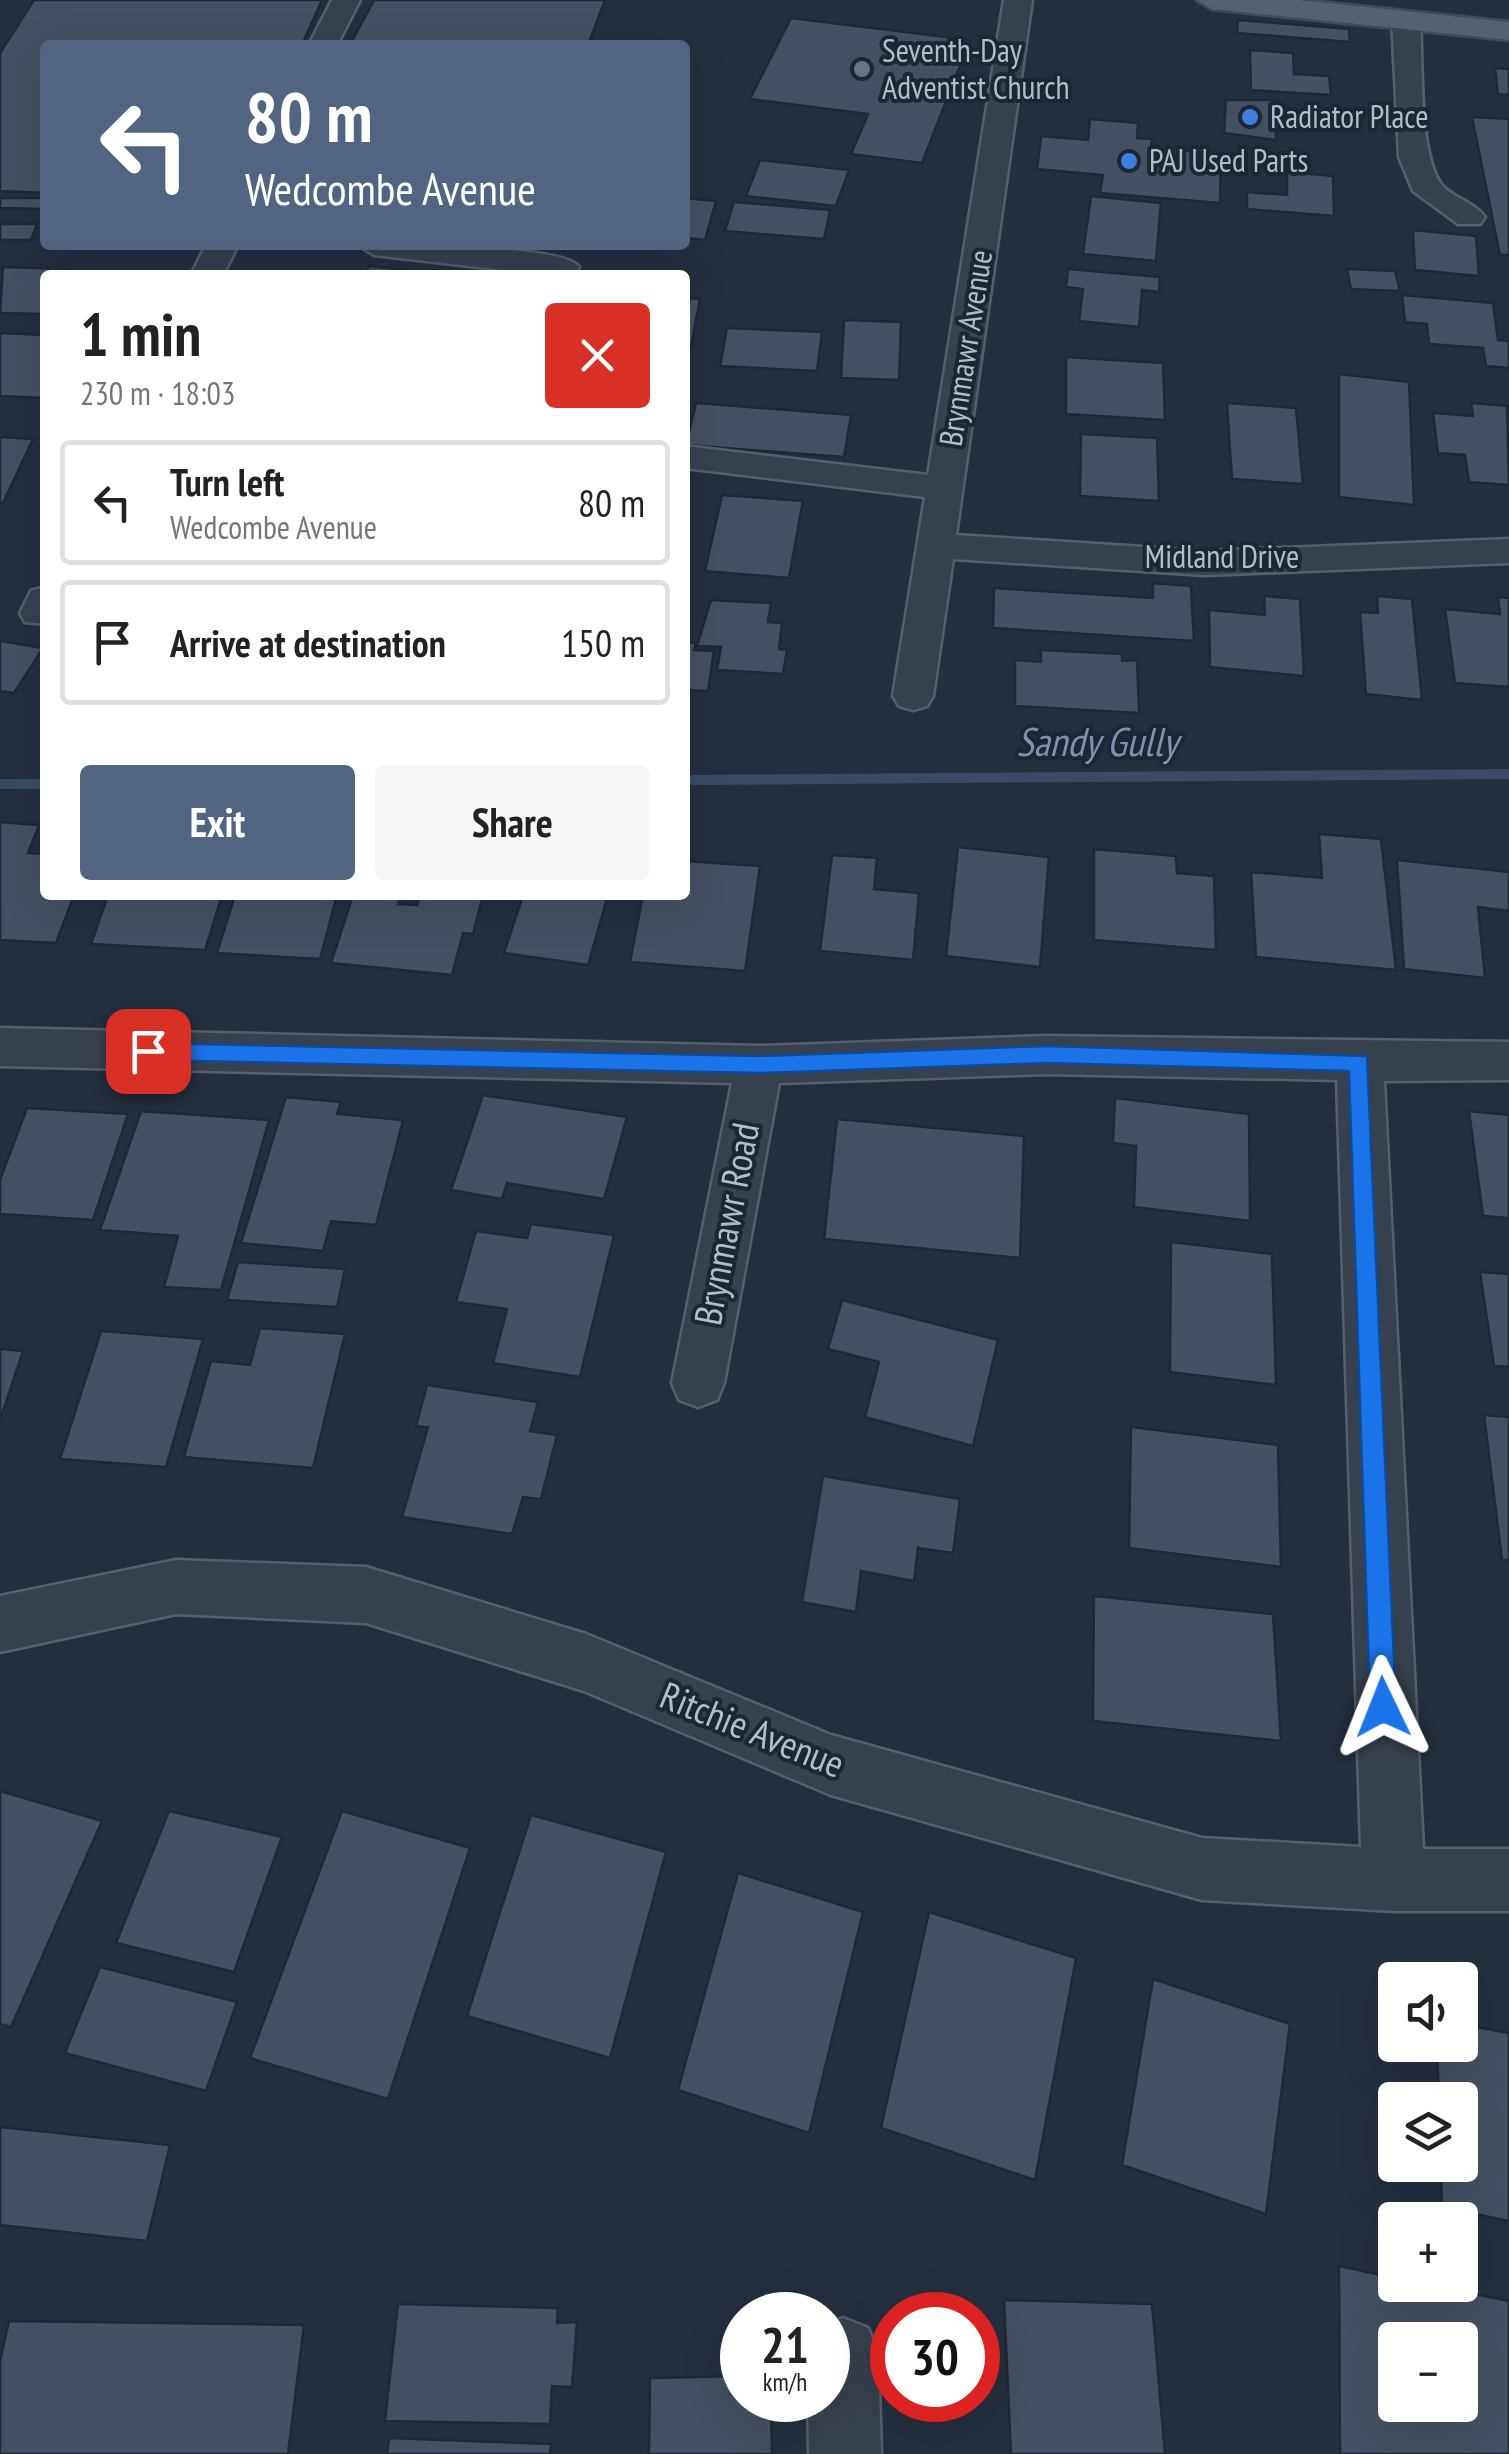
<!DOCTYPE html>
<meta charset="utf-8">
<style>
:root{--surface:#fff;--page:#f6f6f6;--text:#222;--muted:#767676;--line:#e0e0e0;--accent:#516482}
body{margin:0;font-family:"PT Sans Narrow",sans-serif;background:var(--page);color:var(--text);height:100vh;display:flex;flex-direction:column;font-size:38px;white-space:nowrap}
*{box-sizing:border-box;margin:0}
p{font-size:32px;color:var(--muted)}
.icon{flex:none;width:55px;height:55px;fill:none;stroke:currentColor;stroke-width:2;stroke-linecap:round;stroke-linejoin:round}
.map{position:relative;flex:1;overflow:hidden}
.sheet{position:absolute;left:40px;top:270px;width:650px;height:630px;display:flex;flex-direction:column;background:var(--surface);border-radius:10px;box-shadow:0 10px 40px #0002}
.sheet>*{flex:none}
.guide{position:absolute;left:40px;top:40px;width:650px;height:210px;border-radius:10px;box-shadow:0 10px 40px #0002;background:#516482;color:#fff;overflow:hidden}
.buttons{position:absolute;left:1378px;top:1962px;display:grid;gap:20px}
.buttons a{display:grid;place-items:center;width:100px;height:100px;border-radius:10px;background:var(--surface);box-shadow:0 10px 40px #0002;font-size:50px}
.speed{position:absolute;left:720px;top:2292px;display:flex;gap:20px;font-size:50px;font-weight:700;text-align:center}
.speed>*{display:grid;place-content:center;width:130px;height:130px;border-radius:50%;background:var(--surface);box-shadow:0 10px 40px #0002;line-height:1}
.speed small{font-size:25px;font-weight:400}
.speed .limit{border:15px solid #d22;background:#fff;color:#111}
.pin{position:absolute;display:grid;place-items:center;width:85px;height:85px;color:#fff;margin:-42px;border-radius:20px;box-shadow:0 5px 15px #0006}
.me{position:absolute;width:110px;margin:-55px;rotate:358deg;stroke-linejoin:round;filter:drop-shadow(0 0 8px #0008)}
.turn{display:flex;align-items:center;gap:35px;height:210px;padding:0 40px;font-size:45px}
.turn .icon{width:130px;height:130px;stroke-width:2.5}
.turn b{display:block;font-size:70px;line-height:85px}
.round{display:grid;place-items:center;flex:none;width:105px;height:105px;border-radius:10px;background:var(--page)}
.headline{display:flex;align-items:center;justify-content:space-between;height:170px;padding:0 40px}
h1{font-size:60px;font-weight:700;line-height:75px}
.button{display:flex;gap:20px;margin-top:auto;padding:20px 40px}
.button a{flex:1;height:115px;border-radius:10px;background:var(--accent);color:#fff;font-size:40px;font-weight:700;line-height:115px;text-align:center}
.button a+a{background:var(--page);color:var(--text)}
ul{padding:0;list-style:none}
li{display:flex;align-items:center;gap:30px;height:125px;margin:0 20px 15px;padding:0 20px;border:5px solid var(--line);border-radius:10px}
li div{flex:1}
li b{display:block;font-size:38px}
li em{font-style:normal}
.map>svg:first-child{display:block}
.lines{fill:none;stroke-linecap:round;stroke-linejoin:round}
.stream{fill:#394c67;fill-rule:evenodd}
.building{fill:#455162;stroke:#1f2835;stroke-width:2.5;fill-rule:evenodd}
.street-casing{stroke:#565f6c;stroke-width:5}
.primary-casing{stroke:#414a57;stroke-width:5}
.street{fill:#38414e;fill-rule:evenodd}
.primary{fill:#56606e;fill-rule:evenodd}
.route{fill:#1a73e8;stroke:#114b97;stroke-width:2.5}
.worship-dot{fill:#6b7280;stroke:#1d2633;stroke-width:4}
.shop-dot{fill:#3f7fe0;stroke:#1d2633;stroke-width:4}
.labels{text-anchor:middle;stroke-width:8;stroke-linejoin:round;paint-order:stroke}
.far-poi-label{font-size:32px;fill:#b4bcc9;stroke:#1d2633;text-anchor:start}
.far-street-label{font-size:32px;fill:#b4bcc9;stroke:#1d2633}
.street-label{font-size:38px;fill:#b4bcc9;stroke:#1d2633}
.water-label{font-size:40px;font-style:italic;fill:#7c92b1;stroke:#1d2633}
</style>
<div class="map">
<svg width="1509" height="2454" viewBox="0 0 1509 2454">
<rect width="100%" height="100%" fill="#242f3e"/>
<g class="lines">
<!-- stream -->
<g class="stream">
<path d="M1509 769V779L685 785V775Z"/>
<rect x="0" y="779" width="45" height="10"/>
</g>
</g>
<!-- building -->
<g class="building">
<path d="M34 0H322L302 45H45V193L0 191V53Z"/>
<path d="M374 0H605L588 45H350Z"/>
<path d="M791 18 970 40 922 163 851 154 868 114 750 99Z"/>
<path d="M1238 20 1349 29 1350 42 1237 33Z"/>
<path d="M1250 50 1293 53 1294 74 1329 76 1331 95 1251 90Z"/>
<path d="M1495 68 1509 69V95L1498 94Z"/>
<path d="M1226 100H1275L1276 140 1224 133Z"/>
<path d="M1472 117 1509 119V255H1500Z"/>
<path d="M1090 119 1138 123 1137 138 1152 139 1151 148 1221 153 1220 203 1100 193 1103 175 1037 169 1041 136 1088 140Z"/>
<path d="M760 160 849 170 836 206 746 196Z"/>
<path d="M1287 172 1333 176 1334 216 1247 209V192L1287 195Z"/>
<path d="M1091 196 1161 203 1156 261 1083 254Z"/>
<path d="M0 198H45V203L41 209 0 208Z"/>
<path d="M685 198 716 201 705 240 685 238Z"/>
<path d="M734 202 830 210 824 239 725 231Z"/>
<path d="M0 224H37L31 240H0Z"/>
<path d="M1413 230 1476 236 1479 276 1415 270Z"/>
<path d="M369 266 449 275H364Z"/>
<path d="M3 267 71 269 68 275H45V314L0 313Z"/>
<path d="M1068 269 1160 277 1159 292 1142 290 1139 327 1079 321 1083 289 1066 287Z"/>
<path d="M1347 269 1395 271 1400 291 1351 289Z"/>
<path d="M1402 295 1493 303 1498 340 1509 341V368L1486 366 1483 348 1429 344 1427 324 1405 322Z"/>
<path d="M685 298 700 299 691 346H685Z"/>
<path d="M844 320 901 322 899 380 841 378Z"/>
<path d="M727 328 822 332 817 371 720 366Z"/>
<path d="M0 333 45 335V398L0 396Z"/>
<path d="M1066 357 1163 363 1165 420 1066 414Z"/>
<path d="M1339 374 1409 382 1414 505 1339 497Z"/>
<path d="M696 403 851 415 844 457 686 445Z"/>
<path d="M1227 403 1296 408 1303 484 1232 479Z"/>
<path d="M1471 403 1507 406 1509 485 1469 482 1465 455 1438 453 1433 413 1473 416Z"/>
<path d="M1081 434 1157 438 1159 501 1080 496Z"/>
<path d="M0 437 33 439 3 503H0Z"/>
<path d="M722 495 803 501 789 578 705 571Z"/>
<path d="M1153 583 1191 586 1194 641 993 628 994 588 1153 598Z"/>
<path d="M1264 596 1300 599 1304 676 1210 667 1209 610 1265 615Z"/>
<path d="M1377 596 1412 599 1422 700 1366 694 1360 612 1378 613Z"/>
<path d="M1498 597 1509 598V687L1455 683 1445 609 1500 614Z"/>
<path d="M711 600 771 603 768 622 782 623 779 649 787 650 783 674 717 670 721 647 697 646Z"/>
<path d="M0 641 43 648 14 693 0 691Z"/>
<path d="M685 642 696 643 694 650 714 651 708 691 685 690Z"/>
<path d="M1041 650 1122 654V661L1137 660 1139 713 1015 706V660L1041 662Z"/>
<path d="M0 822 39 825 28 853 45 854V895H74L56 943 0 940Z"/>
<path d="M1319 834 1381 839 1396 970 1256 957 1251 872 1322 878Z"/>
<path d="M958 847 1049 857 1040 967 946 956Z"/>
<path d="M1094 849 1176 856 1177 873 1214 876 1216 950 1094 940Z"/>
<path d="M832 855 877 858 874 889 919 893 913 960 820 951Z"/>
<path d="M1397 860 1509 872V911L1478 907 1485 978 1404 969Z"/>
<path d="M685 861 760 866 745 971 630 962 643 895H685Z"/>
<path d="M108 895H222L205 950 91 944Z"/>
<path d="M235 895 336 899 320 959 217 953Z"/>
<path d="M353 895H401L398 904 417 905 420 895H483L473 934 463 933 452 975 331 963Z"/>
<path d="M523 895H608L588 965 504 953Z"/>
<path d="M483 1095 627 1117 604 1199 507 1183 502 1199 451 1190Z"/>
<path d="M286 1097 341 1102 337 1114 403 1120 376 1225 331 1221 323 1251 241 1243Z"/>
<path d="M1115 1098 1249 1114 1250 1221 1134 1207 1136 1146 1113 1143Z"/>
<path d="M27 1108 128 1114 93 1220 0 1214V1180Z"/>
<path d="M141 1111 269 1120 221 1290 164 1287 178 1236 100 1230Z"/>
<path d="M1469 1111 1509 1115V1218L1483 1216Z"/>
<path d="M837 1119 1024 1136 1020 1258 824 1239Z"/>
<path d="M531 1224 614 1235 580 1377 493 1363 507 1309 456 1302 476 1231 527 1238Z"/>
<path d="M1171 1242 1272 1254 1276 1385 1170 1372Z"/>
<path d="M238 1262 345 1269 337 1307 227 1300Z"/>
<path d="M1480 1272 1509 1274V1367L1494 1366Z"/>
<path d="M842 1300 998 1340 973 1446 865 1417 879 1362 828 1349Z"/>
<path d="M260 1328 345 1334 313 1468 184 1457 211 1361 250 1365Z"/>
<path d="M101 1331 203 1339 166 1467 60 1459Z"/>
<path d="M0 1349 23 1351 0 1420Z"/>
<path d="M427 1385 538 1402 530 1431 557 1435 541 1499 523 1497 512 1534 402 1517 428 1427 416 1426Z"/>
<path d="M1484 1415 1509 1417V1560H1502Z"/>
<path d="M1131 1427 1278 1445 1281 1567 1129 1548Z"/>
<path d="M823 1476 960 1499 953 1553 918 1548 914 1581 861 1571 856 1612 802 1602Z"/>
<path d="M1094 1596 1273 1614 1281 1741 1093 1721Z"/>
<path d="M0 1791 102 1821 11 2027 0 2024Z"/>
<path d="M169 1811 282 1837 234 1972 116 1943Z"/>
<path d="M342 1811 470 1848 388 2099 250 2058Z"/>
<path d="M531 1815 666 1852 610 2058 467 2016Z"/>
<path d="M738 1873 863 1912 809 2133 678 2090Z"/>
<path d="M929 1912 1076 1958 1035 2180 881 2128Z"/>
<path d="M100 1967 237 2002 206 2091 65 2053Z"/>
<path d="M1153 1979 1290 2024 1266 2214 1122 2165Z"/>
<path d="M1460 2024 1509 2033V2221L1442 2207 1441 2165H1460V2100H1439L1437 2045H1460Z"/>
<path d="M0 2127 170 2145 147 2241 0 2225Z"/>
<path d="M1339 2266 1395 2278V2285H1430L1509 2301V2454H1340ZM1395 2340H1460V2405H1395Z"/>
<path d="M1004 2300 1152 2304 1165 2454H1011Z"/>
<path d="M398 2304 558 2308 557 2323 577 2322 572 2387 552 2386 550 2424 385 2421Z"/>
<path d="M9 2321 304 2325 288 2454H0V2361Z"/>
<path d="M742 2376V2400H771L772 2454H649L650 2378Z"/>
<path d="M389 2438 551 2444 550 2454H387Z"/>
</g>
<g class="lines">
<defs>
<g id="street">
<path d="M332 0H360L337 45H309Z"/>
<path d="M1004 0H1032L956 535 1205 551 1509 539V563L1205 575 953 559 933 696 927 706 913 710 899 706 893 696 925 497 685 468V446L928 475Z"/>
<path d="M1406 12 1420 20C1423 62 1418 151 1441 184 1452 198 1474 202 1485 217L1480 224H1458L1413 191 1399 157 1392 20Z"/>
<path d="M206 245H238L223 275H191Z"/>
<path d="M358 245C393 245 563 244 579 267L574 274 548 275 374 255Z"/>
<path d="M45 587V624L25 622 20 613 31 591Z"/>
<path d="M0 1028 759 1046 1048 1036 1509 1042V1080L1384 1081 1423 1849H1509V1911H1395L1202 1900 831 1795 584 1691 366 1623 176 1614 0 1652V1596L176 1560 366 1567 586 1634 831 1735 1202 1838 1361 1847 1337 1080 1048 1074 779 1083 724 1383 717 1400 698 1407 679 1400 672 1383 732 1083 0 1066Z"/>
<path d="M843 2318 868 2328 878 2353 881 2454H809L808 2400H828V2324Z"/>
</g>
<path id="primary" d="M1197 0H1300L1509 22V40L1212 9Z"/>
</defs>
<!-- street casing -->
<use href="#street" class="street-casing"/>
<!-- primary casing -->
<use href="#primary" class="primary-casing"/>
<!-- street -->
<use href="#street" class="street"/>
<!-- primary -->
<use href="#primary" class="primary"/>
</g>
<!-- route -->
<path class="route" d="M148 1043 759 1056 1048 1046 1367 1056 1396 1707 1392 1716 1383 1720 1374 1716 1370 1707 1349 1071 1048 1063 759 1073 148 1060 137 1051Z"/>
<!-- markers -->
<circle class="worship-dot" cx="862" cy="69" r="10"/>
<g class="shop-dot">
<circle cx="1250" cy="117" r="10"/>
<circle cx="1129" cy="161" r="10"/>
</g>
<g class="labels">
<!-- far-poi labels -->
<g class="far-poi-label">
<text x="882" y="62">Seventh-Day<tspan x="882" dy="37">Adventist Church</tspan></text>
<text x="1270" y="128">Radiator Place</text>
<text x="1149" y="172">PAJ Used Parts</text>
</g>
<!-- far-street labels -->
<g class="far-street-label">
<text transform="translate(966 348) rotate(-81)" y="11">Brynmawr Avenue</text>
<text x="1222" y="568">Midland Drive</text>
</g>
<!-- street labels -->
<g class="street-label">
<text transform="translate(727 1224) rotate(-79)" y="13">Brynmawr Road</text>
<text transform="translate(752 1730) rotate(22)" y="13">Ritchie Avenue</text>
</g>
<!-- water labels -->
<g class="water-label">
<text x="1097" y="756">Sandy Gully</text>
</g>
</g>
</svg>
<div class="buttons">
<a><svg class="icon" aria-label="sound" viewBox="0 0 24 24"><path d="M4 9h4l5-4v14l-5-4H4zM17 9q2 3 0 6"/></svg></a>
<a><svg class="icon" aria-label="layers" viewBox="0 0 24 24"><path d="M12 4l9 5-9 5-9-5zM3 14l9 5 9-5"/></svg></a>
<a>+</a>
<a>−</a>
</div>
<div class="speed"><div>21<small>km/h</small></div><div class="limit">30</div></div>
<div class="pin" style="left:148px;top:1051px;background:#d93025"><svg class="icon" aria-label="arrive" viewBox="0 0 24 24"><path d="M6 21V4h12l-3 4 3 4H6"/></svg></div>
<svg class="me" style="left:1383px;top:1707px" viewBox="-20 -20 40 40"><path d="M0-17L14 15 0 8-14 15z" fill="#1a73e8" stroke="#fff" stroke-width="4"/></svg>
<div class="guide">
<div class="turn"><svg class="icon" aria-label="left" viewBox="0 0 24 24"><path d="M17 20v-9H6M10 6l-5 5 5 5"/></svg><div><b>80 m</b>Wedcombe Avenue</div></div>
</div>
<section class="sheet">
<div class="headline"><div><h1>1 min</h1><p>230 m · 18:03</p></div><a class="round" style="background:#d93025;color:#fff"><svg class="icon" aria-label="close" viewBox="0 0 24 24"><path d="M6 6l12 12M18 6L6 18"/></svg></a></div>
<ul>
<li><svg class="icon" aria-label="left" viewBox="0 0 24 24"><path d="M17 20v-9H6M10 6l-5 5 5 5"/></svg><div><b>Turn left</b><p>Wedcombe Avenue</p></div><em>80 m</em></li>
<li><svg class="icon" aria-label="arrive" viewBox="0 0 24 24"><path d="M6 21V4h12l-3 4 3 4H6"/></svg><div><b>Arrive at destination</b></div><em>150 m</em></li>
</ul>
<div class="button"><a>Exit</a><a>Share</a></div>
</section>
</div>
